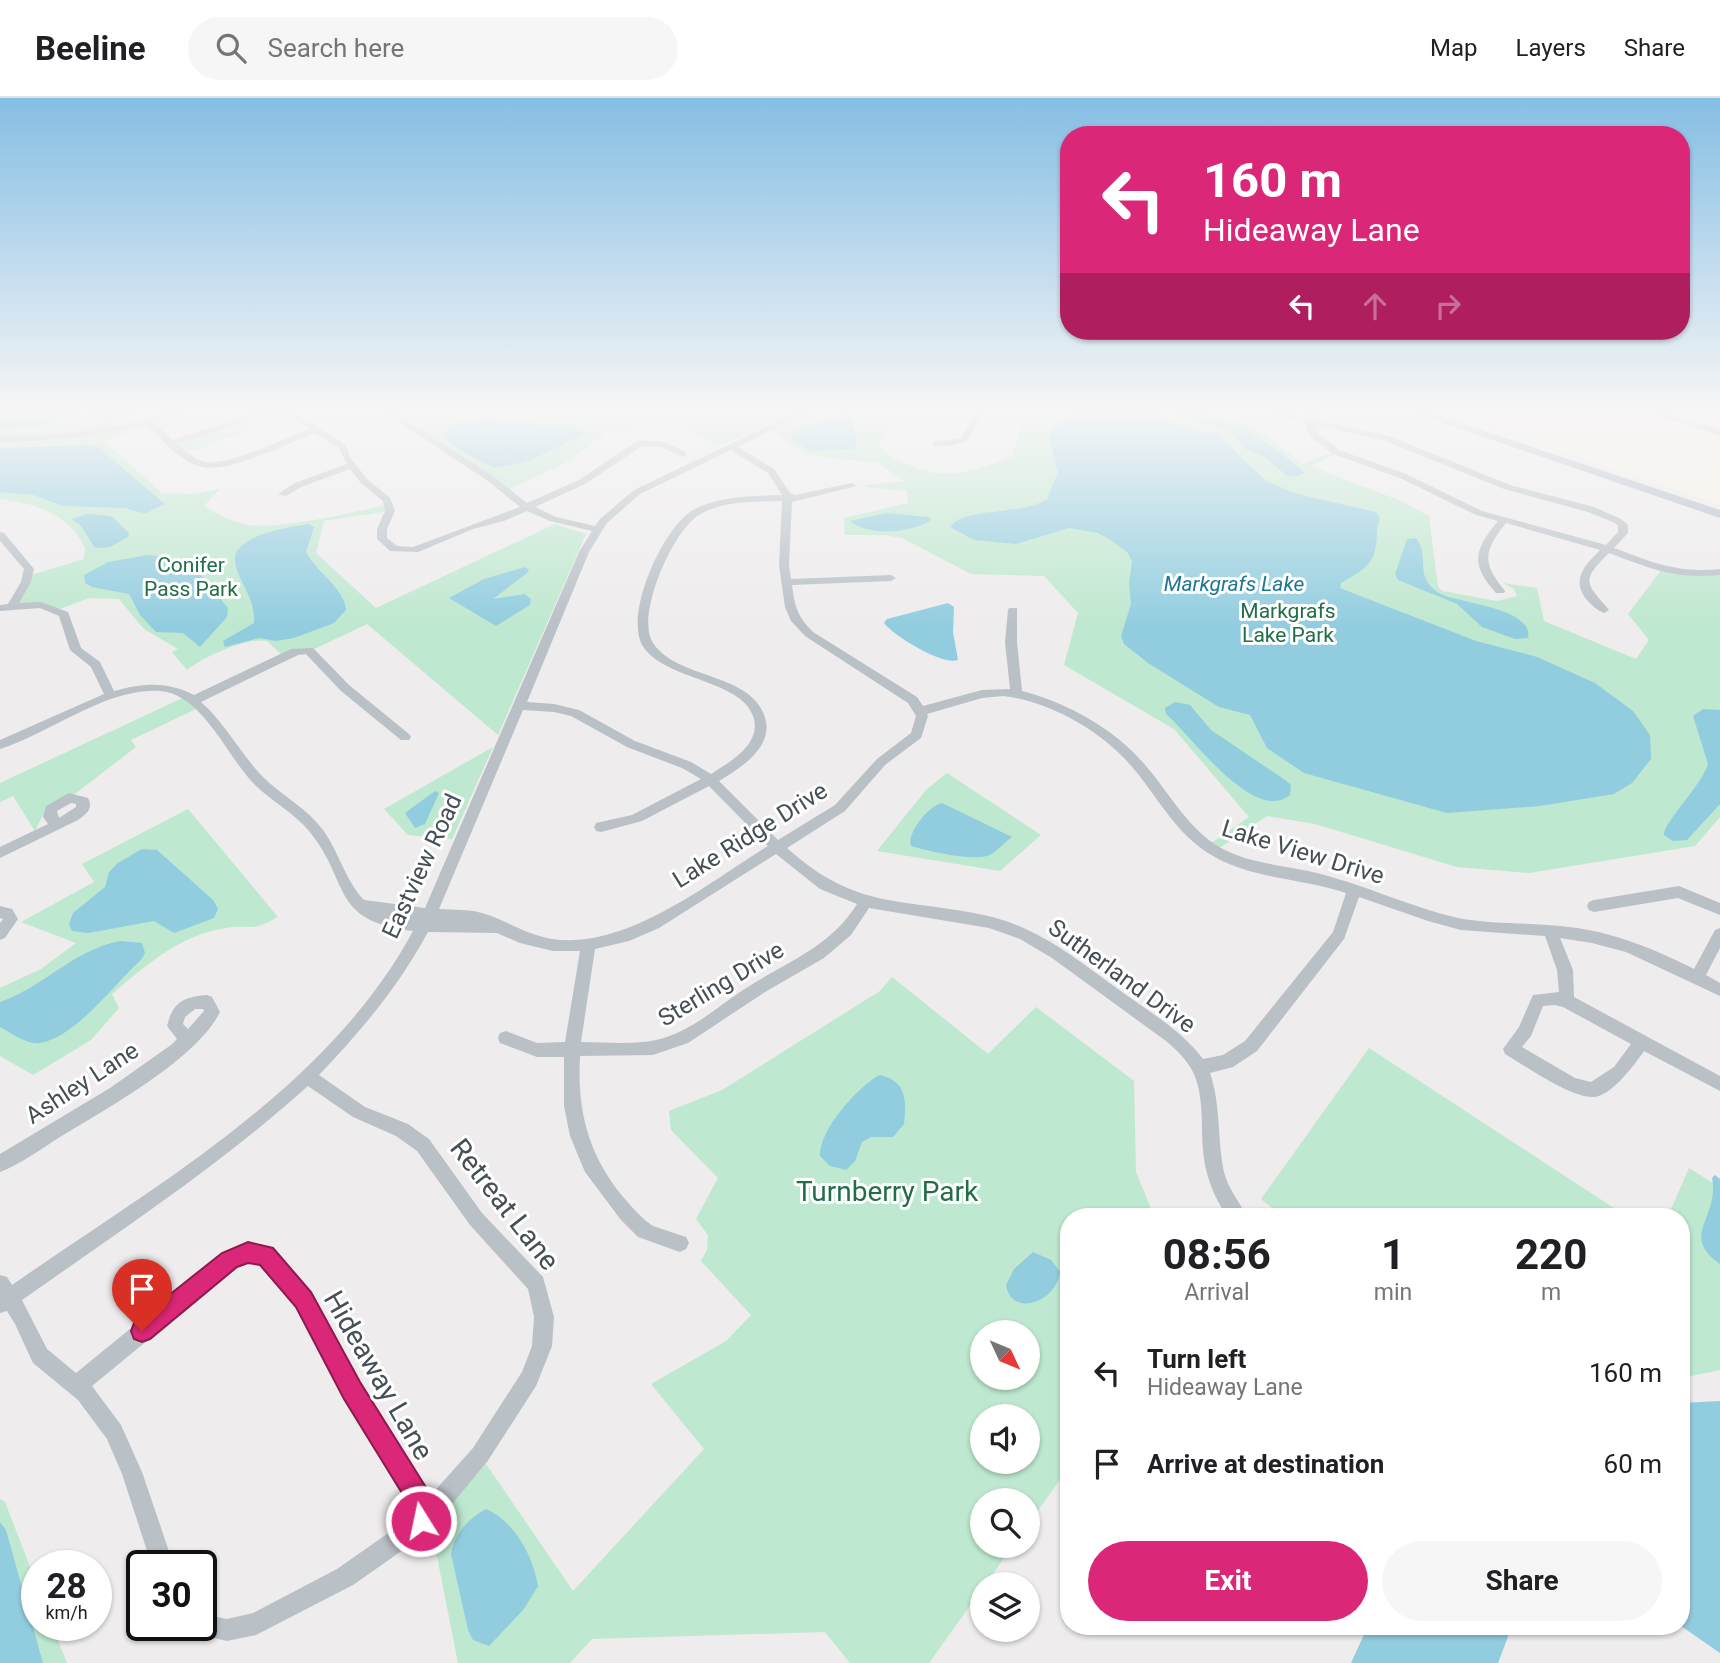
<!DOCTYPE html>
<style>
:root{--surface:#fff;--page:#f6f6f6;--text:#202124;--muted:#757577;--line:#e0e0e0;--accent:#db2777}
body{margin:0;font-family:Roboto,sans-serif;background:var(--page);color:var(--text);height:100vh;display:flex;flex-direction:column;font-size:26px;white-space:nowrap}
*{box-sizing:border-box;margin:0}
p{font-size:23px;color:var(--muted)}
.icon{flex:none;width:38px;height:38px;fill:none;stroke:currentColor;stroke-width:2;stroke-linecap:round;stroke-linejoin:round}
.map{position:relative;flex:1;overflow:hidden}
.panel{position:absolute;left:1060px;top:1110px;width:630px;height:427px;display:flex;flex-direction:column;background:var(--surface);border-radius:28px;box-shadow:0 2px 5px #0004}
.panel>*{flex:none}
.top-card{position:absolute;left:1060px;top:28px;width:630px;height:214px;border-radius:28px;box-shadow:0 2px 5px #0004;background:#db2777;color:#fff;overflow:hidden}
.needle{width:46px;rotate:134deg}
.controls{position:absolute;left:970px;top:1222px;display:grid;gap:14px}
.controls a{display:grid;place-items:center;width:70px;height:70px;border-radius:50%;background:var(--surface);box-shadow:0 2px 5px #0004;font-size:35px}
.speed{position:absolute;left:21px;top:1452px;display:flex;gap:14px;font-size:35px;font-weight:700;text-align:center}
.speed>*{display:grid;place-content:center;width:91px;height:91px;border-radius:50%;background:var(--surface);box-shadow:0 2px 5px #0004;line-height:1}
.speed small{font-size:18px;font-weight:400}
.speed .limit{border:4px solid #111;border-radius:10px;background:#fff;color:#111}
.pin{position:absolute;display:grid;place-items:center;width:60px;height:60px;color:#fff;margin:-72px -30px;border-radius:50% 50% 50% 0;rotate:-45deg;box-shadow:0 0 7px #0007}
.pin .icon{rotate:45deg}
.me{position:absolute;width:77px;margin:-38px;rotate:350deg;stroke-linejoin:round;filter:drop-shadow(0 0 5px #0008)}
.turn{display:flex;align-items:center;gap:24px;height:147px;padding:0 28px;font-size:32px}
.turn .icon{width:91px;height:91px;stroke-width:2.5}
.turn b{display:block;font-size:49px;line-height:60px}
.lanes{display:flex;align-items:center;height:66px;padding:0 28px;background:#0003;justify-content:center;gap:35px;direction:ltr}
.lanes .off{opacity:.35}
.eta{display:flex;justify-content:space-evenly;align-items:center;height:119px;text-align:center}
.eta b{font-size:42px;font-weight:700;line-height:49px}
.primary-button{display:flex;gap:14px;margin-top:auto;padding:14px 28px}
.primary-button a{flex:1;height:80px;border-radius:42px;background:var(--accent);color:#fff;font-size:28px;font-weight:700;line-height:80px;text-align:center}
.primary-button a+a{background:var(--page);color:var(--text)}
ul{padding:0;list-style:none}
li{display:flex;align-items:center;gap:21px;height:91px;padding:0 28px}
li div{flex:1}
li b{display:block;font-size:26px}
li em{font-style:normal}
header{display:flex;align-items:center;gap:42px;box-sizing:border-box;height:98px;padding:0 35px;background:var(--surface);border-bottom:2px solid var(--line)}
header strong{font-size:33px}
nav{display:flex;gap:38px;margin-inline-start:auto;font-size:24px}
.search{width:490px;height:63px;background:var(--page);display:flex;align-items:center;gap:18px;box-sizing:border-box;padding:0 24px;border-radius:38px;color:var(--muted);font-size:26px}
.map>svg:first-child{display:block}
.commercial{fill:#f8f3e6}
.green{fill:#bee8cf;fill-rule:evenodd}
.water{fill:#91cddf}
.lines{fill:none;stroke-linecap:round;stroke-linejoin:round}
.minor{fill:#b9c0c6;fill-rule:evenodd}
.major{fill:#aebac8;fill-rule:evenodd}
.route{fill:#db2777;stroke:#8e194d;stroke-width:2}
.labels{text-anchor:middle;stroke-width:6;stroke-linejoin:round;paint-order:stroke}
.far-park-label{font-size:21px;fill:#216e49;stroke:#fff}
.far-water-label{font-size:21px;font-style:italic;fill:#1d7793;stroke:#fff}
.street-label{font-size:24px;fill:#474f56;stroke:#fff}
.near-park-label{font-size:28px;fill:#216e49;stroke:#fff}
.near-street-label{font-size:28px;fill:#474f56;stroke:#fff}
</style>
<header>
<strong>Beeline</strong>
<div class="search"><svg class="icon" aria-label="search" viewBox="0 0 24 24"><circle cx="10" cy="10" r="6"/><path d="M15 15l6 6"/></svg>Search here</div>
<nav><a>Map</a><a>Layers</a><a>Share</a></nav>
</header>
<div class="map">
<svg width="1720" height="1565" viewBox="0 0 1720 1565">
<rect width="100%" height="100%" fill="#eeecec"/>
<!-- commercial -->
<path class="commercial" d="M1430 310H1720V407L1589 362Z"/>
<!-- green -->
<g class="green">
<path d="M0 310H224L156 332 151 327 104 343 162 395 194 396 220 391 204 408C218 416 233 425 249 427 288 431 350 414 389 407L390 413 324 423 316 455 376 510 555 426 586 436 498 637 367 526 310 553 284 559 267 543C247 539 203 559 187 572L172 554 178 551 144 531 119 501 89 500 57 512 13 507 28 478 84 461 85 450C70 416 34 405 0 401Z"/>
<path d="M270 310H295L287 316 292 317 186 355 174 345 241 322 267 317Z"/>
<path d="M451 310H802L719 349 687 331 649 322 626 333H607L571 362 506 393 414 331 451 317 453 315Z"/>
<path d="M819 310H898L911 315 895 324 879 346C886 357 893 360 905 365 944 384 974 374 1012 358L1024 319 1032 310H1210L1256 330 1303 366 1334 353 1338 355 1310 368 1401 403 1429 418 1438 489 1443 493 1497 503 1517 498 1514 491 1503 485 1537 490 1544 523 1636 561 1649 542 1628 516 1662 471 1720 474V719L1695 748 1529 775 1457 769 1315 726 1267 718 1215 753 1207 748 1249 719 1174 631 1064 567 1078 515 1044 478 971 476 902 440 885 437H845L844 420 908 405 907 393 866 389V387L905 383 878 365 807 357 772 332Z"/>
<path d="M187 598 198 610 131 642 136 649 76 695 48 707 35 733 13 698 0 704V685Z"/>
<path d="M493 649 452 741 408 737 384 711Z"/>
<path d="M947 675 1041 737 1000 773 877 753 926 692Z"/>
<path d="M188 711 278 819C250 835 252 826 226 830 181 836 145 868 112 896L119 910 91 942 33 977 0 958V890L41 871 76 845 21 824 94 784 82 766Z"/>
<path d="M892 879 988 956 1036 909 1134 983 1136 1074 1154 1118H1069V1369L1027 1428V1402H982V1447H1013L986 1486H982V1491L929 1565H850L825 1534 592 1541 570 1565H458L431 1428 486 1366 573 1493 704 1351 651 1286 726 1243 751 1217 701 1163 707 1152 708 1137 696 1121 718 1080 671 1032 669 1013 722 992 880 893ZM982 1234H1027V1279H982ZM982 1318H1027V1363H982Z"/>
<path d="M1369 950 1626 1118H1282L1261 1101Z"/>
<path d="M1689 1070 1716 1087C1720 1124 1684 1141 1720 1166V1272L1682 1280V1118H1668Z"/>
<path d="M0 1401 5 1404 37 1487V1528H52L67 1565H0Z"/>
</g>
<!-- water -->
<g class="water">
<path d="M0 310H151L116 323 105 324 84 315 61 319 45 329 0 330Z"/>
<path d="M1076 310H1160L1161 318 1179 328 1217 336 1266 383 1297 396 1376 414C1383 420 1377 425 1377 434 1376 466 1368 469 1341 485L1340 490 1476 543 1537 559 1595 585 1633 613 1650 637 1651 661 1632 685 1614 696 1540 708 1447 715 1304 675 1267 650 1250 617 1219 609 1148 565 1124 546 1121 538 1131 506 1129 485 1132 463 1127 454 1112 443 1098 435 1069 430 1016 446 974 442 950 429C964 408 1024 418 1047 401L1058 375 1049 340 1054 330Z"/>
<path d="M1174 310C1222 310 1270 344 1305 375L1294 379 1286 377 1266 360 1247 352 1229 332 1186 322Z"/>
<path d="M845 313 852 317 857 342 854 351 811 353 791 340 793 335Z"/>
<path d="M484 319 580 332 583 337 529 363 494 370 464 355 445 340 444 335 458 326Z"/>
<path d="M90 347 98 349 165 406 144 416 125 410 63 408 33 397 0 394V350Z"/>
<path d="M886 415 929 419 931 422C912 435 868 439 850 423Z"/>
<path d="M87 416 111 418 129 435 128 439 110 449 95 450 81 428 72 421Z"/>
<path d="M308 426 314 429 306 454C317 475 345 491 346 512L334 525 294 540 276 543 259 540 225 549 223 543 254 525C256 499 237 483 235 463 232 437 291 429 308 426Z"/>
<path d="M1416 440C1431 459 1412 480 1441 496 1459 505 1534 510 1528 540L1515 541 1482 529 1457 506 1398 482 1395 476 1407 441Z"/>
<path d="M148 457C198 463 199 474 228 510L227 519 200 549 183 535 156 534 140 517 129 496 92 489 85 485 84 477 108 464Z"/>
<path d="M525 469 529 472 527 475 493 501 525 496 531 501 530 507 496 528 449 500 484 481Z"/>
<path d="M948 505 954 509 953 534 958 562C943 568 894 538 884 525L887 521Z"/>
<path d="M1175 604 1190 607 1211 632 1285 682 1291 687 1290 697C1254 727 1191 637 1166 616L1165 610Z"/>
<path d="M1703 611 1720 612V706L1687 742 1673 743 1664 737C1663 725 1702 687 1708 666L1693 618Z"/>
<path d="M435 693 439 695 425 726 415 730 405 715Z"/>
<path d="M942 705 1012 739C1005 744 997 753 990 757 974 764 928 753 911 748 906 736 929 707 942 705Z"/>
<path d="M142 751 157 752 213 802 218 811 214 820 174 835 154 823 88 835 72 833 69 826 73 815 105 789 109 774 118 765Z"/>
<path d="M120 843 142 845 145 855 141 862C114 886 76 939 40 945 27 947 11 935 0 929V904C44 889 73 852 120 843Z"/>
<path d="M879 977C906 982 907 1002 904 1026L893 1039H871L862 1044 855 1063 846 1072 830 1068 820 1058C819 1032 857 990 879 977Z"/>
<path d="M1715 1077 1720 1081V1166C1679 1137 1720 1120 1712 1080Z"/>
<path d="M1033 1154 1051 1162 1060 1174C1057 1203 1012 1221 1006 1187L1014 1171Z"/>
<path d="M1720 1303V1555L1681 1528 1682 1305Z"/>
<path d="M486 1411C514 1423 533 1458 538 1488L524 1511 489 1548 473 1542 468 1532 451 1456C454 1437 468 1420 486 1411Z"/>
<path d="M0 1424 6 1432 43 1565H0Z"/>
<path d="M1368 1528H1512L1498 1565H1351Z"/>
</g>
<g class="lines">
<!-- minor -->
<g class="minor">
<path d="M184 310H196L155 325 173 342 251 316 277 313 300 317 346 347 350 359 367 381 390 400 395 413 387 431V440L397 448 413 449 520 409 488 383 377 310H387L494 379 527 405 579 382 637 343H663L686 354V358L683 359 661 349 642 348 585 386 535 409 556 419 595 428 600 421 634 392 805 310H815L738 349 774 371 790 395 795 397 852 385 857 388 792 404 789 467 791 481 891 477 896 480 891 483 792 487C795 509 797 518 813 534L917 599 923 608 982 592 1010 591 1005 544 1008 512 1009 510H1017V544L1022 593C1068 605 1115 631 1146 668 1170 696 1188 731 1221 750 1250 766 1285 767 1317 775 1365 787 1410 809 1458 820 1495 827 1532 824 1569 829 1613 834 1655 851 1694 871L1715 832 1720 830V850L1706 877 1720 885V898L1626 854 1592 845 1560 840 1573 872 1574 899 1720 978V993L1644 953C1635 966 1611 999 1593 999 1571 1000 1525 968 1505 956L1503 951 1519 929 1533 897 1559 894 1557 872 1545 838 1461 832 1428 823 1359 799 1344 841 1257 953 1233 969 1210 975C1221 1007 1217 1041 1224 1074 1228 1091 1239 1102 1246 1118H1227C1213 1098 1205 1076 1203 1052 1201 1027 1204 1000 1194 976 1188 963 1177 952 1166 943L1052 860 1020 841 989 830 869 810 851 837 824 860 765 894 688 945 653 957 580 958C576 1027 596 1076 646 1123L653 1128 686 1139 689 1145 686 1151 680 1154 638 1139 621 1122 585 1074 570 1038 564 1008V959H537L500 945 498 940 500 935 506 933 537 945 565 944 580 853H553L520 845 497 835 428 834C399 888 361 933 319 977L365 1009 408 1026 429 1041 482 1115 543 1179 554 1219 552 1248 536 1288 487 1364 437 1424 410 1447 353 1487 256 1537 227 1543 193 1535 190 1528H201V1516L227 1521 253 1515 337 1471 394 1431 415 1413 345 1300 296 1208 258 1165 248 1163 237 1169 92 1288 121 1327 142 1374 174 1468H152L122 1376 107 1341 78 1302 33 1265 15 1226 7 1213 0 1215V1177L7 1179 12 1187C154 1088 328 991 413 833 329 823 351 784 309 733 294 715 273 704 256 688 228 661 203 596 160 593 107 589 49 636 0 651V642L104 596 91 569 70 552 59 518 40 510 0 513V507L8 506 21 484 24 471 0 443V434L4 435 34 471 31 484 19 505 41 504 68 514 81 550 100 564 114 593C143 585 167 583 194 597L291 551 313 550 349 587 409 636 411 639 409 642H401L341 593 306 556 298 557 201 604C225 625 240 655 263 679 282 698 307 710 323 732 339 754 345 782 364 802L425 810 579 454 592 433 550 423 527 413 504 423 473 431 418 454 390 453 377 441V431L385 413 383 403 361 385 350 371 301 389 286 398 278 396 295 385 347 366 339 350 315 335C289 345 229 375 202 369 182 365 161 341 147 327L74 340 0 345V339C63 337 124 331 184 310ZM277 319 295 321 309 331C286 340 228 368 206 364 196 363 186 353 178 346L252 321ZM731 352 768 375 782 397C753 398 720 398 693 412 663 429 622 519 644 550 668 583 744 582 754 621 760 647 730 664 711 676L691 664 635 643 579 612 554 606 527 604 589 454 607 425 640 396ZM782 403 779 467 785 509 791 523 805 538 908 605 916 618 911 635 877 661 835 707 778 742 719 683C739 671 771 651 766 624 757 574 678 583 653 545 635 518 673 432 699 417 723 402 755 404 782 403ZM1003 598C1053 604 1107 636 1138 676 1160 704 1178 736 1208 755 1248 781 1302 780 1346 795L1333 834 1245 943 1223 957 1203 961C1181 932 1151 915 1122 894 1080 864 1040 830 988 818 904 799 858 814 787 750L845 713 885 667 921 640 928 618 927 616 982 600ZM523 612 554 614 571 618 627 649 682 670 701 681 632 717 596 725 594 729 596 733 601 734 642 723 709 688 768 748C708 785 626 852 552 841 526 837 506 822 482 815 469 811 453 812 439 811ZM776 756 820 791 857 806C830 850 784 865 743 892 716 910 689 935 656 942 633 947 605 944 581 944L595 851 629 843 659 830ZM1555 907 1563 909 1631 946 1614 969 1591 984 1575 980 1522 949 1531 938 1543 908ZM308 988 353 1019 396 1038 417 1053 470 1127 528 1191 534 1219 532 1248 522 1274 473 1350 430 1398 359 1286 310 1194 270 1149 248 1145 223 1155 76 1275 47 1251 22 1202C120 1133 219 1068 308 988Z"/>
<path d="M978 310H986L967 343 949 348H933V344L961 340Z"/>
<path d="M1255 310H1267L1308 320 1310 310H1318L1316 322 1389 338 1510 387 1594 409 1621 421 1628 427V435L1614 450C1655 465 1675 475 1720 471V477C1673 481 1652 471 1609 455 1580 483 1586 485 1609 512L1604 515C1597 512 1591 507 1586 501 1571 481 1585 467 1600 452L1506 425C1483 454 1482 464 1505 493L1504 495H1496C1470 466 1474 452 1498 423L1476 417 1400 380 1333 356 1312 340 1306 329V325L1270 316ZM1315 327 1383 342 1504 391 1588 414 1615 425 1618 428V434L1606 447 1482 413 1406 376 1339 352 1319 336Z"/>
<path d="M1638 310H1650L1720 332V338Z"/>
<path d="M69 695 88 700C94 711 86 716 78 722L0 760V749L48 726 43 719 46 708ZM71 705 76 706V709L59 720 57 713Z"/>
<path d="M1679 788 1720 805V817L1678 800 1594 814 1589 812 1587 808 1589 804 1594 802Z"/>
<path d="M0 808 12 811 18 821 5 840 0 842V825L3 821 0 820Z"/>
<path d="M207 897 212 899 220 914C196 962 106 1011 60 1039 41 1051 21 1066 0 1074V1056L110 990 171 947 177 941 167 928C173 904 183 899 207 897ZM195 911H203L204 913 188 931 183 926 185 919Z"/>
</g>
<!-- major -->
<path class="major" d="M1399 310H1416L1720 412V420Z"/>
</g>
<!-- sky -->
<linearGradient id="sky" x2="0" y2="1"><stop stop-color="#85bee4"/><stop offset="0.59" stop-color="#f7f6f6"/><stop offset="1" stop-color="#f7f6f6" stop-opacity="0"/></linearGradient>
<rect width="1720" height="529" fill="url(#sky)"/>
<!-- route -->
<path class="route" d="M248 1144 273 1150 311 1194 360 1284 437 1407 441 1416 437 1424 421 1436 412 1432 408 1423 413 1413 344 1301 296 1209 260 1167 248 1165 237 1169 150 1241 142 1244 134 1241 131 1233 134 1225 222 1155Z"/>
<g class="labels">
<!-- far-park labels -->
<g class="far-park-label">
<text x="191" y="474">Conifer<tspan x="191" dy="24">Pass Park</tspan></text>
<text x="1288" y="520">Markgrafs<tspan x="1288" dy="24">Lake Park</tspan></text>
</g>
<!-- far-water labels -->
<g class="far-water-label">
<text x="1234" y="493">Markgrafs Lake</text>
</g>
<!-- street labels -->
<g class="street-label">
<text transform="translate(750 737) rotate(-32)" y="8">Lake Ridge Drive</text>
<text transform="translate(1303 754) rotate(17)" y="8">Lake View Drive</text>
<text transform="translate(422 768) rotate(-65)" y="8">Eastview Road</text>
<text transform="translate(1122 878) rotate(36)" y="8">Sutherland Drive</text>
<text transform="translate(721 886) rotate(-31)" y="8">Sterling Drive</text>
<text transform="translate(82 985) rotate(-33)" y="8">Ashley Lane</text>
</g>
<!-- near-park labels -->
<g class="near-park-label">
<text x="887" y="1103">Turnberry Park</text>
</g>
<!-- near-street labels -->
<g class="near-street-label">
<text transform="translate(505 1106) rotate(52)" y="10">Retreat Lane</text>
<text transform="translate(379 1277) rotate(60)" y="10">Hideaway Lane</text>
</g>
</g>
</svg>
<div class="controls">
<a><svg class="needle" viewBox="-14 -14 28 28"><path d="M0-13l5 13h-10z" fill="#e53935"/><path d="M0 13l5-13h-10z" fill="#757577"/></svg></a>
<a><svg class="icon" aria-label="sound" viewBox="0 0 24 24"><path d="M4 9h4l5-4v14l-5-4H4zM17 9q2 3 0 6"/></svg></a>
<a><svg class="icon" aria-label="search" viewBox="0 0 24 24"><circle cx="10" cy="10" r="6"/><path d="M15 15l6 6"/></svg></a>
<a><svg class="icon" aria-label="layers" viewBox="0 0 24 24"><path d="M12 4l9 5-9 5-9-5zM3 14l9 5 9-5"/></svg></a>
</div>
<div class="speed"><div>28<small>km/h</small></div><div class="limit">30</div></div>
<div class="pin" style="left:142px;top:1233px;background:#d93025"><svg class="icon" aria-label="arrive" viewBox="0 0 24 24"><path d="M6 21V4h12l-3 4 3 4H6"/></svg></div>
<svg class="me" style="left:421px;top:1423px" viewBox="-20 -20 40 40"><circle r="17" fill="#db2777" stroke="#fff" stroke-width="3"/><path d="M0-11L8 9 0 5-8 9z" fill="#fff"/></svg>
<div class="top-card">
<div class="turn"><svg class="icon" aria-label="left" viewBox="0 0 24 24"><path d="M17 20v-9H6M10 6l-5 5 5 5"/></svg><div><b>160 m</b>Hideaway Lane</div></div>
<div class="lanes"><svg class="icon" aria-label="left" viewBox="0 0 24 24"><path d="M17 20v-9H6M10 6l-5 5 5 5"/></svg><svg class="icon off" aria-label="ahead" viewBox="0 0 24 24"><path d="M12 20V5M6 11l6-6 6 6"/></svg><svg class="icon off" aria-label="right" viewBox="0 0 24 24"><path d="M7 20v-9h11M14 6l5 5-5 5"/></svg></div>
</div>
<section class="panel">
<div class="eta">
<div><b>08:56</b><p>Arrival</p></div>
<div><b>1</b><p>min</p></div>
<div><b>220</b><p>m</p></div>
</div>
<ul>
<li><svg class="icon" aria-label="left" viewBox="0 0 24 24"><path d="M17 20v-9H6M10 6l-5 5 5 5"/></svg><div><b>Turn left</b><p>Hideaway Lane</p></div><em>160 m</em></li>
<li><svg class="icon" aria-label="arrive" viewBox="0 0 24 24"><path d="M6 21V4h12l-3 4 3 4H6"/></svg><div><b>Arrive at destination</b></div><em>60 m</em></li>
</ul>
<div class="primary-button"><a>Exit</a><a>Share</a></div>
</section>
</div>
